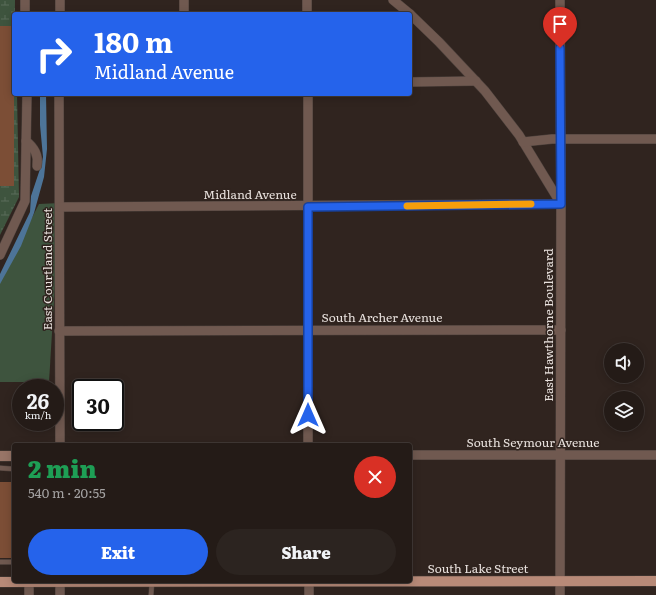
<!DOCTYPE html>
<meta charset="utf-8">
<style>
:root{--surface:#241b17;--page:#2c2420;--text:#f1f3f6;--muted:#a3a1a1;--line:#413936;--accent:#2563eb}
body{margin:0;font-family:Literata,serif;background:var(--page);color:var(--text);height:100vh;display:flex;flex-direction:column;font-size:15px;white-space:nowrap}
*{box-sizing:border-box;margin:0}
p{font-size:13px;color:var(--muted)}
.icon{flex:none;width:22px;height:22px;fill:none;stroke:currentColor;stroke-width:2;stroke-linecap:round;stroke-linejoin:round}
.map{position:relative;flex:1;overflow:hidden}
.details{position:absolute;left:12px;top:443px;width:400px;height:140px;display:flex;flex-direction:column;background:var(--surface);border-radius:4px;box-shadow:0 2px 10px #0003,0 0 0 1px var(--line)}
.details>*{flex:none}
.hud{position:absolute;left:12px;top:12px;width:400px;height:84px;border-radius:4px;box-shadow:0 2px 10px #0003,0 0 0 1px var(--line);background:#2563eb;color:#fff;overflow:hidden}
.buttons{position:absolute;left:604px;top:343px;display:grid;gap:8px}
.buttons a{display:grid;place-items:center;width:40px;height:40px;border-radius:50%;background:var(--surface);box-shadow:0 2px 10px #0003,0 0 0 1px var(--line);font-size:20px}
.speed{position:absolute;left:12px;top:379px;display:flex;gap:8px;font-size:20px;font-weight:700;text-align:center}
.speed>*{display:grid;place-content:center;width:52px;height:52px;border-radius:50%;background:var(--surface);box-shadow:0 2px 10px #0003,0 0 0 1px var(--line);line-height:1}
.speed small{font-size:10px;font-weight:400}
.speed .limit{border:2px solid #111;border-radius:6px;background:#fff;color:#111}
.pin{position:absolute;display:grid;place-items:center;width:34px;height:34px;color:#fff;margin:-41px -17px;border-radius:50% 50% 50% 0;rotate:-45deg;box-shadow:0 0 4px #0007}
.pin .icon{rotate:45deg}
.me{position:absolute;width:44px;margin:-22px;rotate:0deg;stroke-linejoin:round;filter:drop-shadow(0 0 3px #0008)}
.turn{display:flex;align-items:center;gap:14px;height:84px;padding:0 16px;font-size:18px}
.turn .icon{width:52px;height:52px;stroke-width:2.5}
.turn b{display:block;font-size:28px;line-height:34px}
.round{display:grid;place-items:center;flex:none;width:42px;height:42px;border-radius:21px;background:var(--page)}
.head{display:flex;align-items:center;justify-content:space-between;height:68px;padding:0 16px}
h1{font-size:24px;font-weight:800;line-height:30px;color:#1e9e55}
.action{display:flex;gap:8px;margin-top:auto;padding:8px 16px}
.action a{flex:1;height:46px;border-radius:24px;background:var(--accent);color:#fff;font-size:16px;font-weight:800;line-height:46px;text-align:center}
.action a+a{background:var(--page);color:var(--text)}
.map>svg:first-child{display:block}
.wetland{fill:url(#wetland-marsh)}
.green{fill:#3e543e}
.water{fill:#4d7498}
.building{fill:#7c4e36}
.lines{fill:none;stroke-linecap:round;stroke-linejoin:round}
.lane-casing{stroke:#4d423d;stroke-width:5.5}
.street-casing{stroke:#4d423d;stroke-width:10}
.secondary-casing{stroke:#4d423d;stroke-width:11}
.primary-casing{stroke:#4d423d;stroke-width:11}
.lane{stroke:#705950;stroke-width:4.5}
.street{stroke:#705950;stroke-width:9}
.secondary{stroke:#987567;stroke-width:10}
.primary{stroke:#b88a78;stroke-width:10}
.route-casing{stroke:#184099;stroke-width:10}
.route{stroke:#2563eb;stroke-width:7}
.slow{stroke:#f59e0b;stroke-width:7}
.labels{text-anchor:middle;stroke-width:3;stroke-linejoin:round;paint-order:stroke}
.street-label{font-size:12px;fill:#e8e1dd;stroke:#30241f}
</style>
<div class="map">
<svg width="656" height="595" viewBox="0 0 656 595">
<defs>
<pattern id="wetland-marsh" width="20" height="14" patternUnits="userSpaceOnUse"><rect width="20" height="14" fill="#3e543e"/><path d="M1 5h8M5 5V1M11 12h8M15 12V8" fill="none" stroke="#5a6c59"/></pattern>
</defs>
<rect width="100%" height="100%" fill="#30241f"/>
<!-- wetland -->
<path class="wetland" d="M0 0H15L14 94H17L19 197 0 235Z"/>
<!-- green -->
<path class="green" d="M60 203 49 382H0V280L39 204Z"/>
<!-- water -->
<path class="water" d="M40 94H46L47 149 44 177 34 213 21 246 0 284V274L30 212 31 196 41 166 43 157 40 125Z"/>
<!-- building -->
<g class="building">
<rect x="0" y="26" width="14" height="160"/>
<rect x="0" y="482" width="14" height="76"/>
</g>
<g class="lines">
<defs>
<g id="lane">
<path d="M0 468 14 469"/>
<path d="M0 562H14"/>
<path d="M151 595 152 582"/>
</g>
<g id="street">
<path d="M184 0V14"/>
<path d="M393 0 410 14"/>
<path d="M25 14V0"/>
<path d="M60 14V0"/>
<path d="M307 14V0"/>
<path d="M410 14 439 42 485 91 519 135 561 204 560 595"/>
<path d="M410 82 476 81"/>
<path d="M59 94 60 445"/>
<path d="M308 94V445"/>
<path d="M26 141C34 147 39 156 37 166"/>
<path d="M523 142 552 139H656"/>
<path d="M60 207 561 204 560 0"/>
<path d="M0 255 25 201 27 94"/>
<path d="M59 331 561 330"/>
<path d="M410 455H656"/>
<path d="M29 595V582"/>
<path d="M60 595V581"/>
<path d="M309 595V581"/>
</g>
<path id="secondary" d="M0 456H14"/>
<path id="primary" d="M0 582 656 581"/>
</defs>
<!-- lane casing -->
<use href="#lane" class="lane-casing"/>
<!-- street casing -->
<use href="#street" class="street-casing"/>
<!-- secondary casing -->
<use href="#secondary" class="secondary-casing"/>
<!-- primary casing -->
<use href="#primary" class="primary-casing"/>
<!-- lane -->
<use href="#lane" class="lane"/>
<!-- street -->
<use href="#street" class="street"/>
<!-- secondary -->
<use href="#secondary" class="secondary"/>
<!-- primary -->
<use href="#primary" class="primary"/>
</g>
<g class="lines">
<defs>
<path id="route" d="M308 415V207L561 204 560 48"/>
</defs>
<!-- route casing -->
<use href="#route" class="route-casing"/>
<!-- route -->
<use href="#route" class="route"/>
<!-- slow -->
<path class="slow" d="M407 206 531 204"/>
</g>
<g class="labels">
<!-- street labels -->
<g class="street-label">
<text x="250" y="199">Midland Avenue</text>
<text transform="translate(48 269) rotate(-90)" y="4">East Courtland Street</text>
<text x="382" y="322">South Archer Avenue</text>
<text transform="translate(549 325) rotate(-90)" y="4">East Hawthorne Boulevard</text>
<text x="533" y="447">South Seymour Avenue</text>
<text x="478" y="573">South Lake Street</text>
</g>
</g>
</svg>
<div class="buttons">
<a><svg class="icon" aria-label="sound" viewBox="0 0 24 24"><path d="M4 9h4l5-4v14l-5-4H4zM17 9q2 3 0 6"/></svg></a>
<a><svg class="icon" aria-label="layers" viewBox="0 0 24 24"><path d="M12 4l9 5-9 5-9-5zM3 14l9 5 9-5"/></svg></a>
</div>
<div class="speed"><div>26<small>km/h</small></div><div class="limit">30</div></div>
<div class="pin" style="left:560px;top:48px;background:#d93025"><svg class="icon" aria-label="arrive" viewBox="0 0 24 24"><path d="M6 21V4h12l-3 4 3 4H6"/></svg></div>
<svg class="me" style="left:308px;top:415px" viewBox="-20 -20 40 40"><path d="M0-17L14 15 0 8-14 15z" fill="#2563eb" stroke="#fff" stroke-width="4"/></svg>
<div class="hud">
<div class="turn"><svg class="icon" aria-label="right" viewBox="0 0 24 24"><path d="M7 20v-9h11M14 6l5 5-5 5"/></svg><div><b>180 m</b>Midland Avenue</div></div>
</div>
<section class="details">
<div class="head"><div><h1>2 min</h1><p>540 m · 20:55</p></div><a class="round" style="background:#d93025;color:#fff"><svg class="icon" aria-label="close" viewBox="0 0 24 24"><path d="M6 6l12 12M18 6L6 18"/></svg></a></div>
<div class="action"><a>Exit</a><a>Share</a></div>
</section>
</div>
